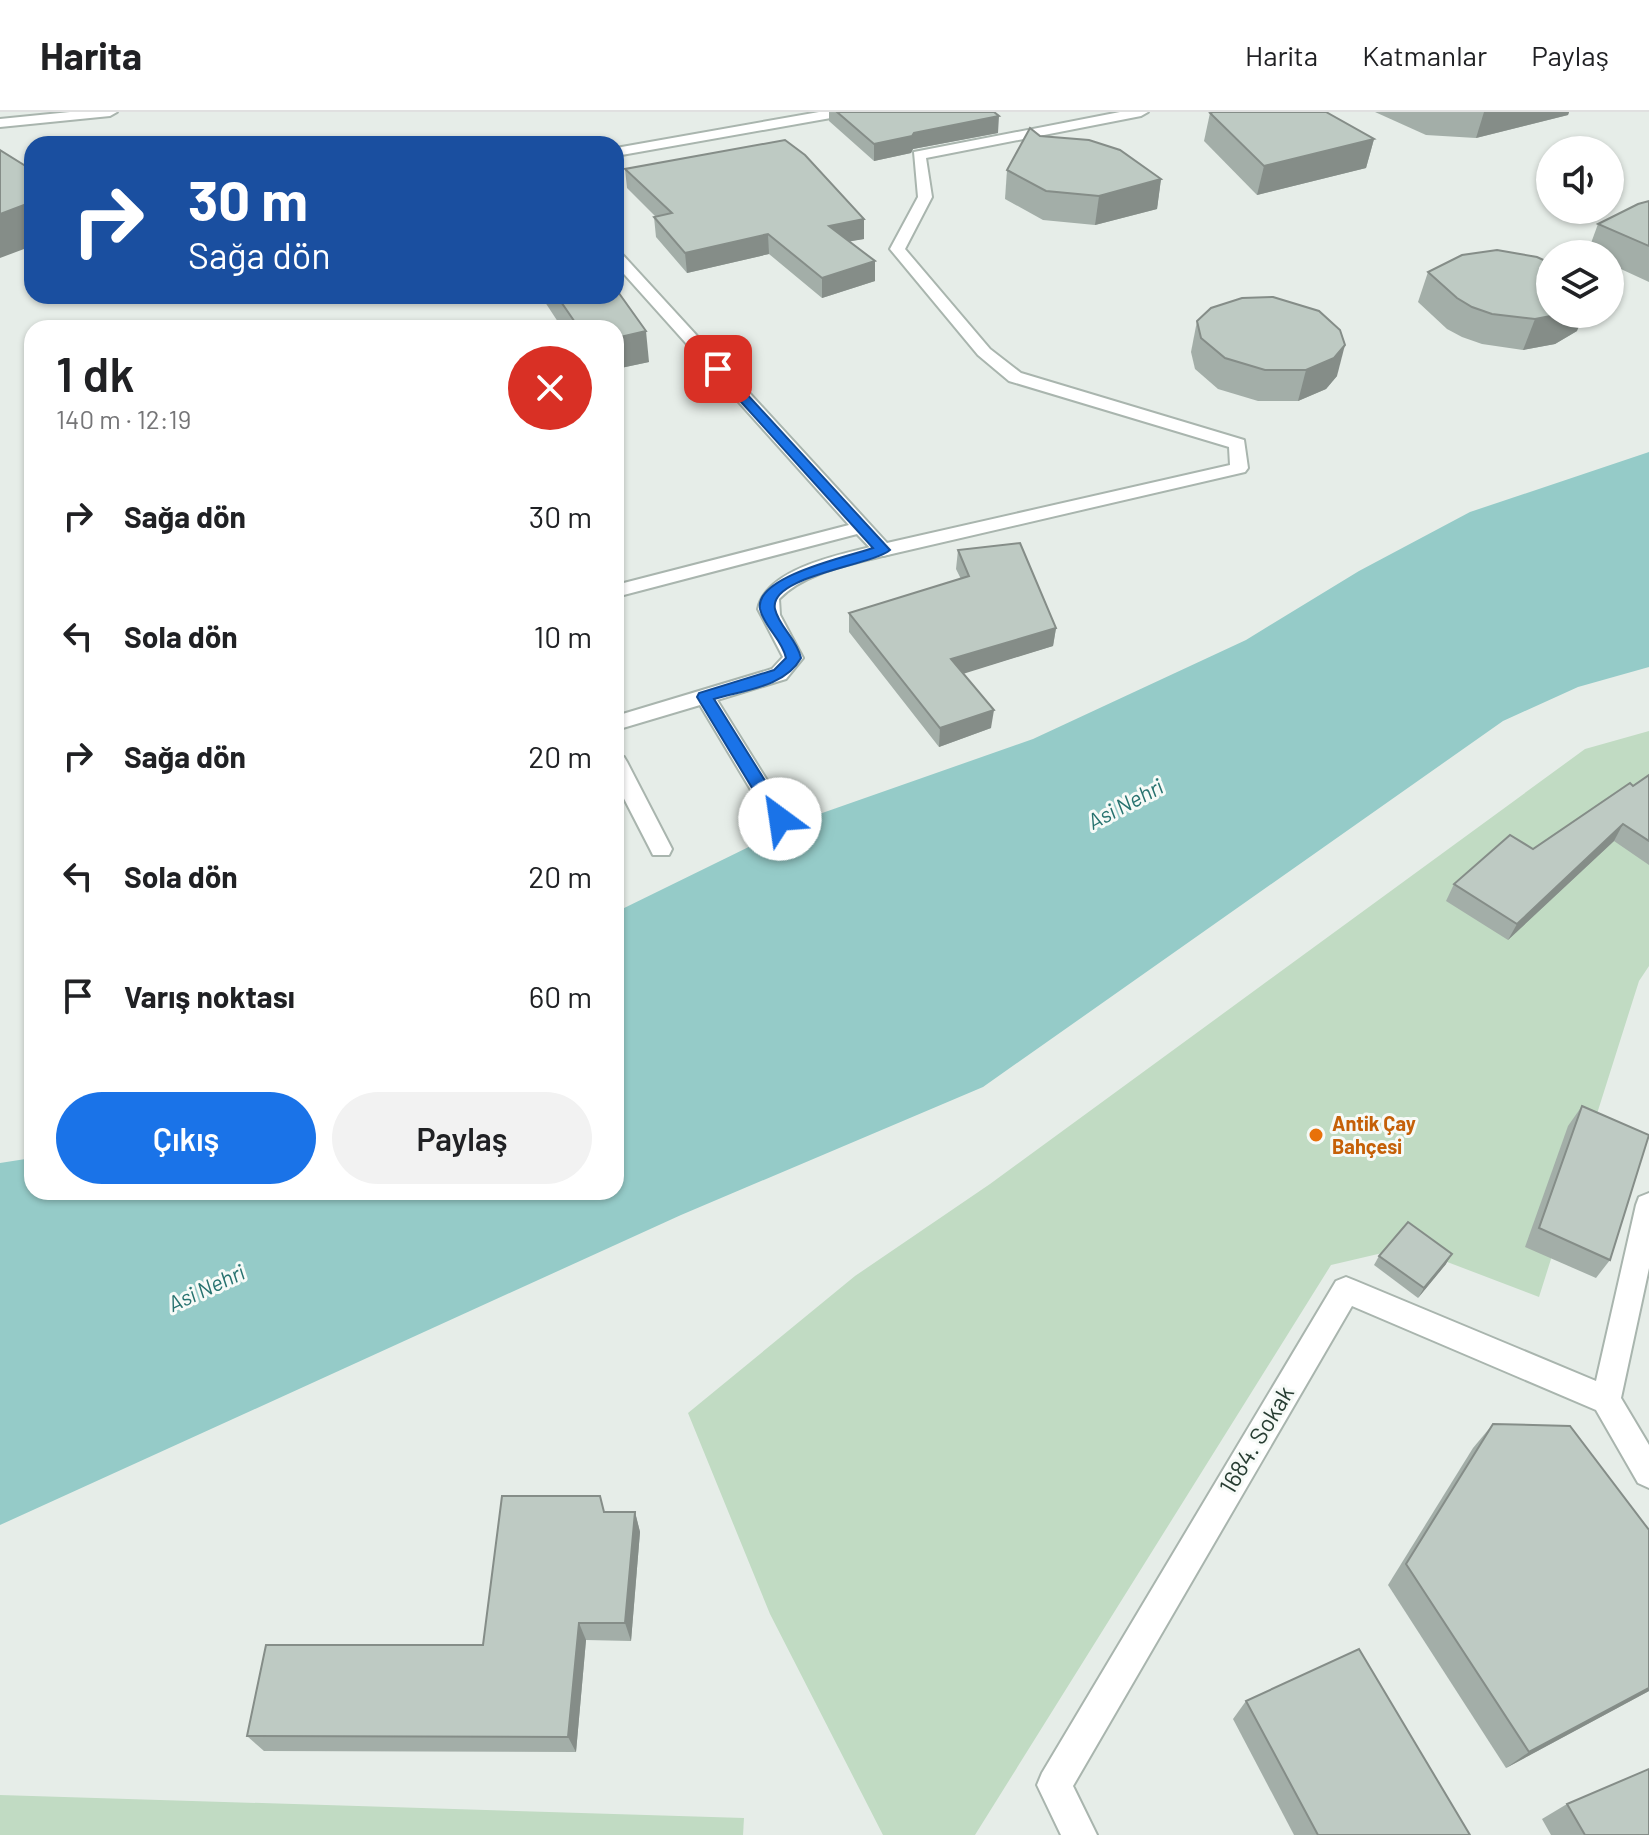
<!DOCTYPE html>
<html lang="tr">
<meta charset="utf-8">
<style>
:root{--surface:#fff;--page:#f2f2f2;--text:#202124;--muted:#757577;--line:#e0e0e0;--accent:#1a73e8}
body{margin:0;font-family:Barlow,sans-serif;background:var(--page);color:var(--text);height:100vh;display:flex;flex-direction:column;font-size:30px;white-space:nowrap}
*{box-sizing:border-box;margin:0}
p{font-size:26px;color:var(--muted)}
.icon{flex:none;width:44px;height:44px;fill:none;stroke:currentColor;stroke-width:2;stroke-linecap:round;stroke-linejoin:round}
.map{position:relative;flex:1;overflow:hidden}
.sheet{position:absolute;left:24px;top:208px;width:600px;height:880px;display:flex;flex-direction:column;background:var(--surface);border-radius:24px;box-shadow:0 2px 6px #0004}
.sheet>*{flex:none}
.banner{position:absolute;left:24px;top:24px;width:600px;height:168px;border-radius:24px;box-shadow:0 2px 6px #0004;background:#1a4fa0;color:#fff;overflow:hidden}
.tools{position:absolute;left:1536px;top:24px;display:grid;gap:16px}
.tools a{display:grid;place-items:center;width:88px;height:88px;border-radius:50%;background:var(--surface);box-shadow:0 2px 6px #0004;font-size:40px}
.pin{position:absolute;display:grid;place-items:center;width:68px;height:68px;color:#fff;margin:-34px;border-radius:16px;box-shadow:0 4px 12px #0006}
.me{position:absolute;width:88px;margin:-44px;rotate:329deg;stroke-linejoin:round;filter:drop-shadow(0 0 6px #0008)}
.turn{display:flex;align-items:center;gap:28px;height:168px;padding:0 32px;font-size:36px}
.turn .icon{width:104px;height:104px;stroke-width:2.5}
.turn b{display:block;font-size:56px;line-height:68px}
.round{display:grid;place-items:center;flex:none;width:84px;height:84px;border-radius:42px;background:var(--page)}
.summary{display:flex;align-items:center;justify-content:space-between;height:136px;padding:0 32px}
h1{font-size:48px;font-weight:600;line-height:60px}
.action{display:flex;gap:16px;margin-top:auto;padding:16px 32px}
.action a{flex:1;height:92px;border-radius:48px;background:var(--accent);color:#fff;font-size:32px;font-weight:600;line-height:92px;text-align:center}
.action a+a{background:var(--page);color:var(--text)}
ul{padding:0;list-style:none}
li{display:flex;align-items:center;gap:24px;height:120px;padding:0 32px}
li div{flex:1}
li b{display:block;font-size:30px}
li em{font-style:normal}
header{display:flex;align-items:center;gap:48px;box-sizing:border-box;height:112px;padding:0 40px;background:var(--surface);border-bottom:2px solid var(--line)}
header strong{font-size:38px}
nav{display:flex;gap:44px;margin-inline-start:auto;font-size:28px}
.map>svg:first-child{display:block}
.green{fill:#c1dbc3}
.water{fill:#95cbc8}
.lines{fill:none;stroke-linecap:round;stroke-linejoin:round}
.service-casing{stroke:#a9b5ae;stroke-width:4}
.minor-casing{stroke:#a9b5ae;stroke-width:4}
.service{fill:#fff;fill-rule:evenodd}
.minor{fill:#fff;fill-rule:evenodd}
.wall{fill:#a3aea8}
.shaded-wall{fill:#858d88}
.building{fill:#becac3;stroke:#858d88;stroke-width:2}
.route{fill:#1a73e8;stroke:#114b97;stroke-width:2}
.food-dot{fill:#e8710a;stroke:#f6faf7;stroke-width:3}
.labels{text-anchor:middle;stroke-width:6;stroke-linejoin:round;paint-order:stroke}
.food-label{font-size:20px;font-weight:bold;fill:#c56008;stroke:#f6faf7;text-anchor:start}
.water-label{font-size:22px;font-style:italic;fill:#27726f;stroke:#f6faf7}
.near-street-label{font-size:24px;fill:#273d32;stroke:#f6faf7}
</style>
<header>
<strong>Harita</strong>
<nav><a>Harita</a><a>Katmanlar</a><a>Paylaş</a></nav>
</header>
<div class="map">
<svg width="1649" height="1723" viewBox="0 0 1649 1723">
<rect width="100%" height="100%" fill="#e6ede8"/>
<!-- green -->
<g class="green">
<path d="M1649 619V854L1639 869 1539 1185 1408 1135 1331 1153 975 1723H883L770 1502 688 1301 855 1164 990 1072 1585 637Z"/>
<path d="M0 1683 744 1706 743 1723H0Z"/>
</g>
<!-- water -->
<path class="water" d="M1649 340V555L1578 575 1503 609 983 975 681 1103 0 1413V1051L32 1046V1080H616V800L808 706 1033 627 1246 528 1359 459 1470 400Z"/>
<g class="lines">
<defs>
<g id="service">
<path d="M819 0H849L842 4 616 44V36Z"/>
<path d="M883 432 892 438 890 442C854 452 806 459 779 487L780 503 803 546 786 567 717 588 791 707 788 713H772L700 593 616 618V604L772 557 783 545 758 497C766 455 847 441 883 432Z"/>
<path d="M616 643 624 645 627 650 672 737 669 743H653L650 737 616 671Z"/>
</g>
<g id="minor">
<path d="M70 0H117L110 4 0 15V7Z"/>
<path d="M1120 0H1148L1141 4 926 46 932 85 905 137 990 237 1021 261 1244 328 1248 356 1245 360 883 444 876 442 857 422 616 485V473L849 413 616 153V139L621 141 887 431 1230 353 1229 335 1009 269 978 243 890 137 918 85 914 40Z"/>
<path d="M1649 1081V1156L1621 1286 1649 1333V1376L1638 1371 1596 1298 1352 1194 1073 1674 1097 1723H1061L1037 1673 1042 1661 1336 1169 1346 1165 1356 1169 1596 1269 1636 1093 1639 1085Z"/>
</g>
</defs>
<!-- service casing -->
<use href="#service" class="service-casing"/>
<!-- minor casing -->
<use href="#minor" class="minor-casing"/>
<!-- service -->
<use href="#service" class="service"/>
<!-- minor -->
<use href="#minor" class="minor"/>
</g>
<!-- wall -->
<g class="wall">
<path d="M829 0H994L998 21 913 37 911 41 874 49 829 9Z"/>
<path d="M1375 0H1569L1568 3 1476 26 1426 23Z"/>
<path d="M1210 1 1374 27 1366 56 1257 83 1204 29Z"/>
<path d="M1040 24 1161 67 1157 97 1095 113 1043 108 1005 87 1007 58Z"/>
<path d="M625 57 864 127 850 129 875 169 822 186 769 142 687 161 656 125 654 105H656L627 76Z"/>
<path d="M1649 89V170L1610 152V142H1587L1598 112Z"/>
<path d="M1428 160 1577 219 1555 232 1523 238 1482 232 1462 225 1447 217 1418 190Z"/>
<path d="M541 184H616L649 250 616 257V216H562Z"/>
<path d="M1197 209 1337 264 1326 277 1298 289H1258L1218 277 1195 257 1191 240Z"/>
<path d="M958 438 1056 516 1053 534 963 561 991 616 939 635 849 520V501L961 467 956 457Z"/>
<path d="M1649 663V753L1614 729 1508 828 1446 789 1454 772 1533 737Z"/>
<path d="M1582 994 1610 1148 1596 1166 1525 1135 1568 1014Z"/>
<path d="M1379 1144 1446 1152 1418 1186 1374 1153Z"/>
<path d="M1493 1312 1649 1418V1579L1506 1656 1388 1473 1473 1336Z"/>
<path d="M605 1400H635L640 1420 631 1529 586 1528 576 1640 264 1639 247 1624 483 1533Z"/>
<path d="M1246 1589 1470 1723H1294L1233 1607Z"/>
<path d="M1567 1692 1649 1723H1551L1542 1707Z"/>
</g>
<!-- shaded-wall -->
<g class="shaded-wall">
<path d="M1484 0H1569L1568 3 1476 26Z"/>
<path d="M999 4 998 21 913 37 911 41 874 49V32L914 21Z"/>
<path d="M1374 27 1366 56 1257 83 1264 54Z"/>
<path d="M1161 67 1157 97 1095 113 1099 84Z"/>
<path d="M32 90V134L0 146V102Z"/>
<path d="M864 107V127L829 133V114Z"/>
<path d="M768 122 769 142 687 161 685 141Z"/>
<path d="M875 149V169L822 186V166Z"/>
<path d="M1561 202H1584L1577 219 1555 232 1523 238 1535 207Z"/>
<path d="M646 219 649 250 616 257V226Z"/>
<path d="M1345 233 1337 264 1326 277 1298 289 1306 258Z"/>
<path d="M1056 516 1053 534 950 566 951 547Z"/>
<path d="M994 598 991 616 939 635 940 616Z"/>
<path d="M1623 712 1614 729 1508 828 1517 812Z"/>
<path d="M1452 1142 1446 1152 1418 1186 1424 1176Z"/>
<path d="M635 1400 640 1420 631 1529 625 1511Z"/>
<path d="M579 1511 586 1528 576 1640 568 1625Z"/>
<path d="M1649 1576V1579L1506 1656 1529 1640Z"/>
</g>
<!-- building -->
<g class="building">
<path d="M837 0H994L999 4 914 21 912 24 874 32Z"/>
<path d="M1213 0H1326L1374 27 1264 54 1210 1Z"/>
<path d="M1030 16 1040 24 1089 28 1120 38 1161 67 1099 84 1046 79 1007 58Z"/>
<path d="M785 28 805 43 864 107 829 114 875 149 822 166 768 122 685 141 654 105 672 101 625 57Z"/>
<path d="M0 38 32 58V90L0 102Z"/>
<path d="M1649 89V134L1598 112 1638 92Z"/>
<path d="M1497 138 1537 145 1550 151V202H1561L1535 207 1492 202 1472 195 1457 186 1428 160 1462 143Z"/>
<path d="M616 177 646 219 616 226V216H579L557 184H616Z"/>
<path d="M1273 185 1319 199 1340 218 1345 233 1334 246 1306 258H1265L1225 246 1201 226 1197 209 1211 196 1242 186Z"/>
<path d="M1020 431 1056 516 951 547 994 598 940 616 849 501 969 464 958 438Z"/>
<path d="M1649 663V729L1623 712 1517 812 1454 772 1510 723 1533 737 1630 671 1633 674Z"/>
<path d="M1582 994 1649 1023 1610 1148 1539 1116Z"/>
<path d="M1408 1110 1452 1142 1424 1176 1379 1144Z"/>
<path d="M1493 1312 1570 1314 1649 1418V1576L1529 1640 1406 1452Z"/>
<path d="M502 1384H600L604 1400H635L625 1511H579L568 1625 247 1624 266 1533H483Z"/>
<path d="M1359 1537 1470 1723H1318L1246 1589Z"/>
<path d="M1649 1657V1723H1585L1567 1692Z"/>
</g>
<!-- route -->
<path class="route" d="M718 253 722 255 890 438C871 454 768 464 775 497 779 515 797 527 801 546 785 575 744 578 714 587L789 707 780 713 774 712 697 585 699 581 774 558 786 546C782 527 764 515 760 497 754 464 850 444 873 436L714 260V255Z"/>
<!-- markers -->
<circle class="food-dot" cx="1316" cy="1023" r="8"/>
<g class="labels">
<!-- food labels -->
<g class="food-label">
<text x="1332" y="1019">Antik Çay<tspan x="1332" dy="23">Bahçesi</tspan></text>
</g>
<!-- water labels -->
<g class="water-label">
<text transform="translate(1125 692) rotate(-28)" y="8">Asi Nehri</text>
<text transform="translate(206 1176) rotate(-25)" y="8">Asi Nehri</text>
</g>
<!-- near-street labels -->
<g class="near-street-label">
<text transform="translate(1257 1328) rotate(-59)" y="8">1684. Sokak</text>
</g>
</g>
</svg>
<div class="tools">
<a><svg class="icon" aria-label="sound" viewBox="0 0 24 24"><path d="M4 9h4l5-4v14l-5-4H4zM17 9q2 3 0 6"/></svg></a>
<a><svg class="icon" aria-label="layers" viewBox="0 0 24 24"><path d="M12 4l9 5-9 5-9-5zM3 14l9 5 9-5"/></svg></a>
</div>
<div class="pin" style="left:718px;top:257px;background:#d93025"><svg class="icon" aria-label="arrive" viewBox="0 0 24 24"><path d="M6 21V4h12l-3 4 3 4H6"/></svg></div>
<svg class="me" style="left:780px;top:707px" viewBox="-20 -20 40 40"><circle r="19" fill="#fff"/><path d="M0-13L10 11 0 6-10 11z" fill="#1a73e8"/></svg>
<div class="banner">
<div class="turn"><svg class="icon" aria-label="right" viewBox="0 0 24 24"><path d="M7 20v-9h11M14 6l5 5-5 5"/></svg><div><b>30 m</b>Sağa dön</div></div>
</div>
<section class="sheet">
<div class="summary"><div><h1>1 dk</h1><p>140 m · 12:19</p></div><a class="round" style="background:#d93025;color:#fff"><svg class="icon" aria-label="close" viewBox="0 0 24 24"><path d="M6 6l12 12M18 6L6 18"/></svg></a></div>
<ul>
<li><svg class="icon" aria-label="right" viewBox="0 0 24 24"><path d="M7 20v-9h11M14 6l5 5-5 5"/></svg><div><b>Sağa dön</b></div><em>30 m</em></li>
<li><svg class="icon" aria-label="left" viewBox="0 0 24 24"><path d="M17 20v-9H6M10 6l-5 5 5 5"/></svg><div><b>Sola dön</b></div><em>10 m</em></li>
<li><svg class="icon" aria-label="right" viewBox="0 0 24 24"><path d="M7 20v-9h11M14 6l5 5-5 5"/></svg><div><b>Sağa dön</b></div><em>20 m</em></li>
<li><svg class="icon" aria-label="left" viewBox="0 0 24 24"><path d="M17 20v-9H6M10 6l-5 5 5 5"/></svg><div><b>Sola dön</b></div><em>20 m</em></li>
<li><svg class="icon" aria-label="arrive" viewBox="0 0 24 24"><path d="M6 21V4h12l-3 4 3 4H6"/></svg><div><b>Varış noktası</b></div><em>60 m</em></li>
</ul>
<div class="action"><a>Çıkış</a><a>Paylaş</a></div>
</section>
</div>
